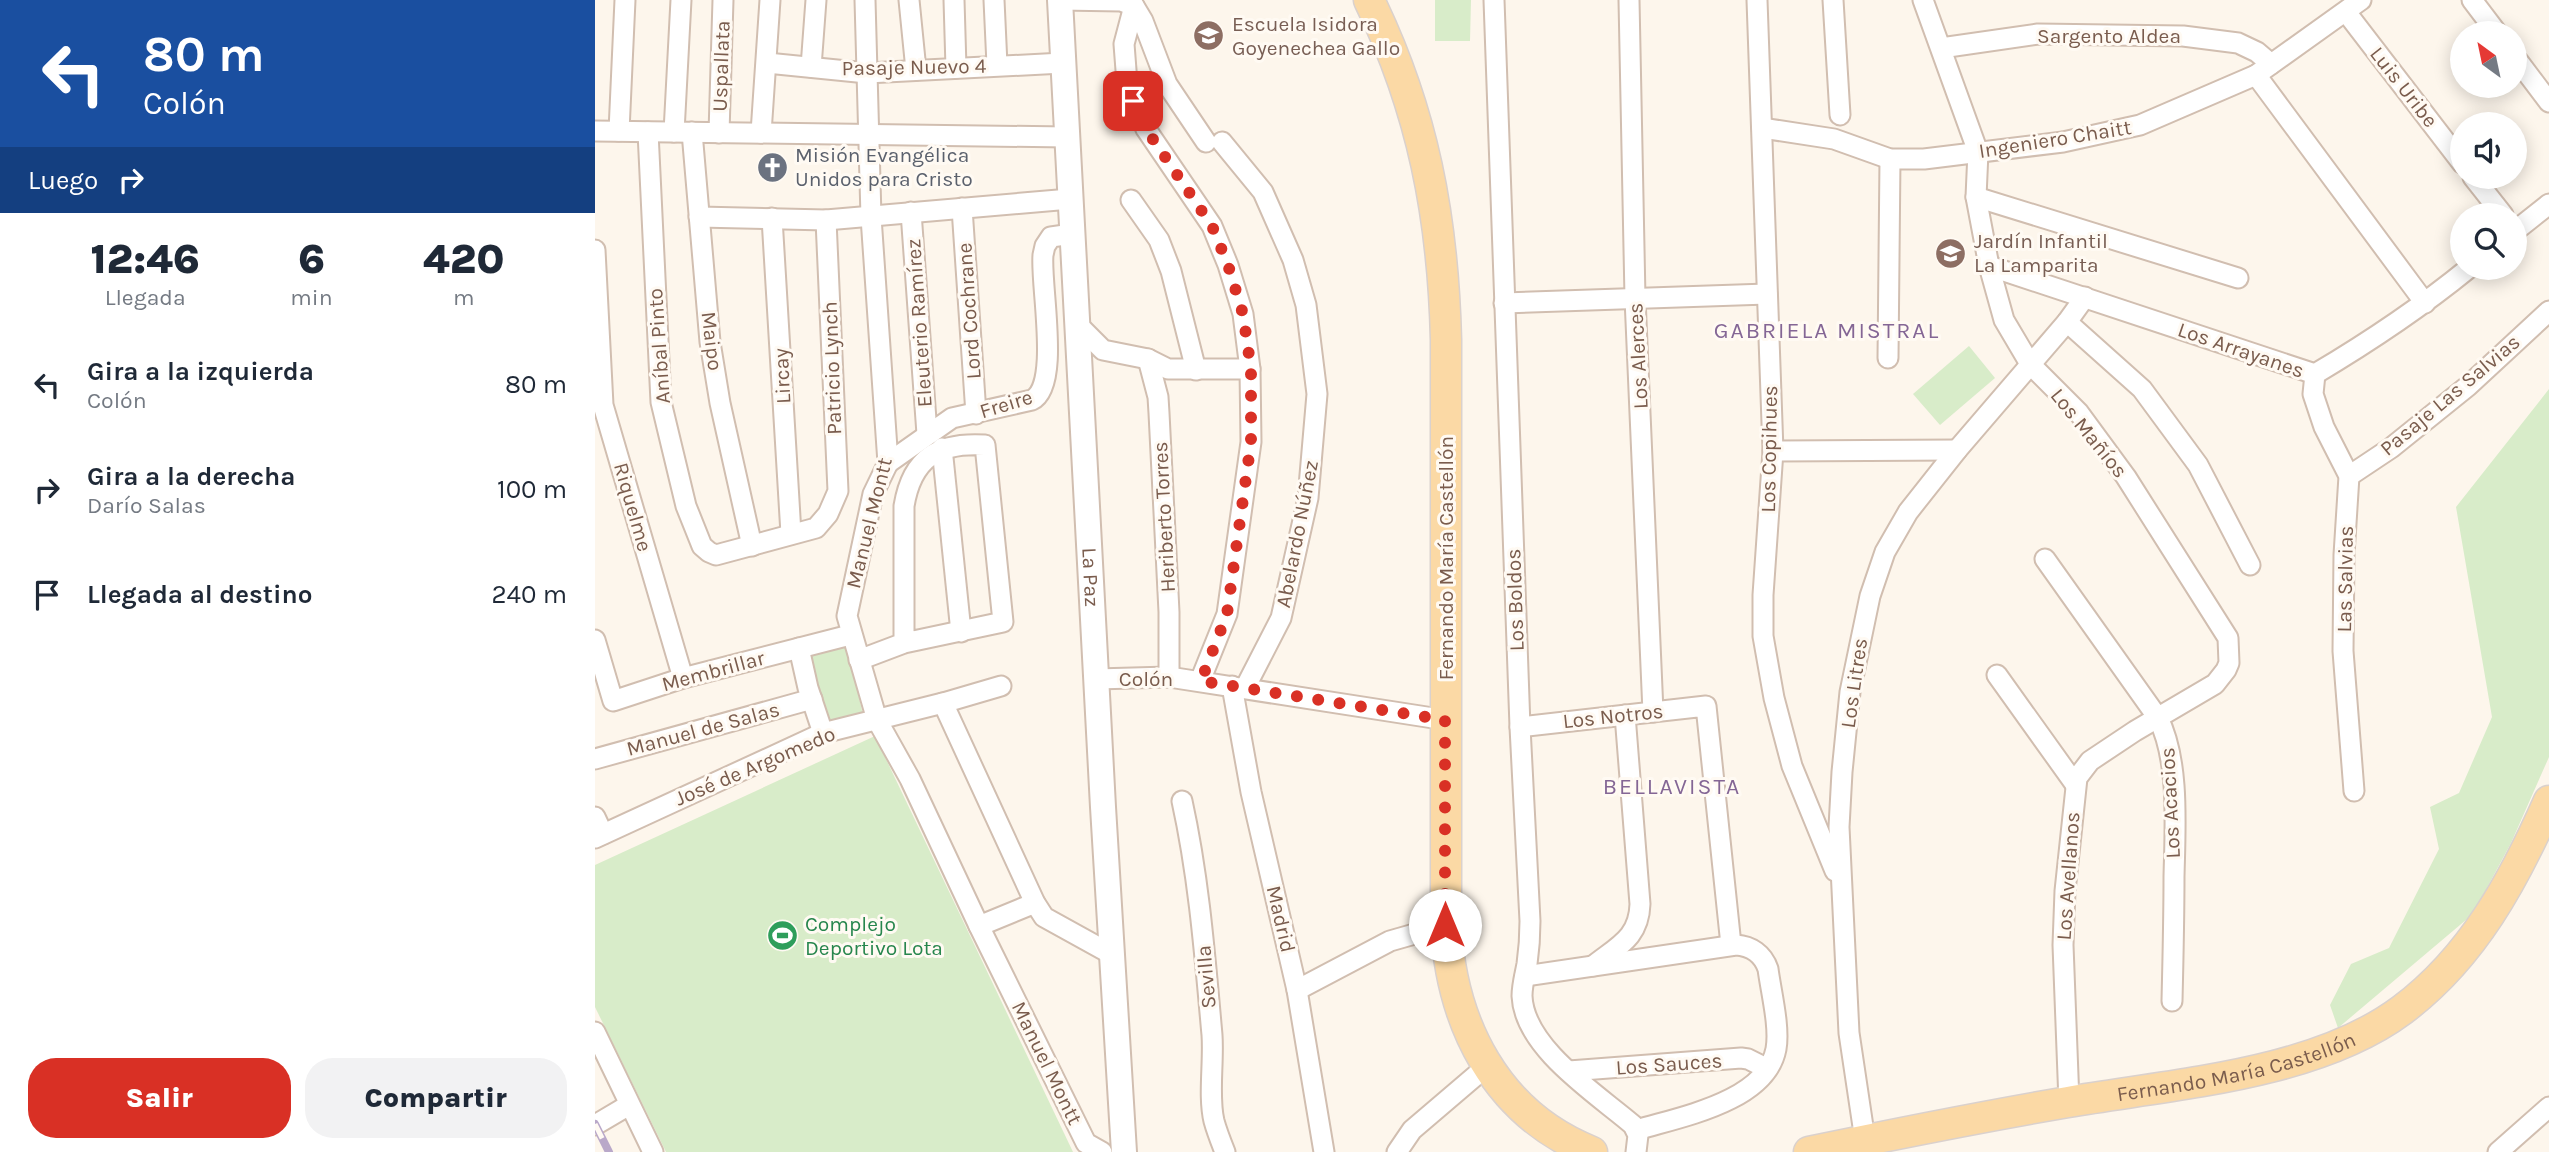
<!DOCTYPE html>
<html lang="es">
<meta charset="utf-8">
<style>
:root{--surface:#fff;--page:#f2f2f3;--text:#1f2937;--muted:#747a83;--accent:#d93025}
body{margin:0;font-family:Karla,sans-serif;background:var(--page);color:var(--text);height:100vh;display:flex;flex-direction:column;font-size:26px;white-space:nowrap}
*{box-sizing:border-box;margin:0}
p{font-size:23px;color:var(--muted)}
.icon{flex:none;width:38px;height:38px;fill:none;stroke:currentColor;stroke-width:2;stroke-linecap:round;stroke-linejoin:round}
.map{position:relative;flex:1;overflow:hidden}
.side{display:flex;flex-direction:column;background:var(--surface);width:595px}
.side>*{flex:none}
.guide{background:#1a4fa0;color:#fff;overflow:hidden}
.needle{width:46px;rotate:327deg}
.controls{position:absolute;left:1855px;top:21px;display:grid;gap:14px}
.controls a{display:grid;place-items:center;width:77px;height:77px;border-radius:50%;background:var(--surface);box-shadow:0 4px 18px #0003;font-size:35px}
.pin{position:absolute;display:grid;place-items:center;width:60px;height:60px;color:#fff;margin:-30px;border-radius:14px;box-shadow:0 4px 10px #0006}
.me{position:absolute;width:77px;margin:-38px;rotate:0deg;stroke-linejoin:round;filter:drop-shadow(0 0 5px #0008)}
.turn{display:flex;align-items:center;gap:24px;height:147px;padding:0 28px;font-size:32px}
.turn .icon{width:91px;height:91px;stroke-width:2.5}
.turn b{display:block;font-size:49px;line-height:60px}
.then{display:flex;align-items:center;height:66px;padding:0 28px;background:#0003;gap:14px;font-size:26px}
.eta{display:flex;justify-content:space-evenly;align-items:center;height:119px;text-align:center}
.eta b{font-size:42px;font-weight:800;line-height:49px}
.primary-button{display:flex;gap:14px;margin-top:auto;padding:14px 28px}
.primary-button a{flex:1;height:80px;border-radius:28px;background:var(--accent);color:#fff;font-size:28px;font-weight:800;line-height:80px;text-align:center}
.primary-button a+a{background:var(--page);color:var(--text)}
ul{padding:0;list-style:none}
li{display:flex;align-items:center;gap:21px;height:105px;padding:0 28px}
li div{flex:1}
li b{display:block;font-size:26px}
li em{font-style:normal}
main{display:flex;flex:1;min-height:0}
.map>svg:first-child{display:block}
.green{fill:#d8ecc9}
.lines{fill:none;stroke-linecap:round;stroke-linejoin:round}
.minor-casing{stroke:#d1beb0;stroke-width:23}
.tertiary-casing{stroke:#d1beb0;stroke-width:28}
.primary-casing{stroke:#dad1cd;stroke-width:33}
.minor{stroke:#fff;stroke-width:19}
.tertiary{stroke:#fff;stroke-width:24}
.primary{stroke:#fbd9a5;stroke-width:30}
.rail-casing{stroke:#b9a8c9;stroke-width:8}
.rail{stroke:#fffaf3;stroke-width:5;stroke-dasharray:16;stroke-linecap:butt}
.route{stroke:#d93025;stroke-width:12;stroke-dasharray:0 21.6}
.labels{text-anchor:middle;stroke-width:6;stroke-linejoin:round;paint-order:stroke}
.education-label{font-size:21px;fill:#785e54;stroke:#fffaf3;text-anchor:start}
.street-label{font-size:21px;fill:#7a5c4d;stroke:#fffaf3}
.worship-label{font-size:21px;fill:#5b616d;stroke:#fffaf3;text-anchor:start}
.leisure-label{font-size:21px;fill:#27864d;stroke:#fffaf3;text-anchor:start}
.neighbourhood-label{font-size:23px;letter-spacing:2px;fill:#846695;stroke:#fffaf3}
</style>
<main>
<section class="side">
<div class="guide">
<div class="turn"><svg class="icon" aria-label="left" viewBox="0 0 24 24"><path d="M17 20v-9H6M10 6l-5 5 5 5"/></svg><div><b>80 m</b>Colón</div></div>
<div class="then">Luego<svg class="icon" aria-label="right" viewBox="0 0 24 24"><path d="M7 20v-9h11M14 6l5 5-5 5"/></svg></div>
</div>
<div class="eta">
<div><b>12:46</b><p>Llegada</p></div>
<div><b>6</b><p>min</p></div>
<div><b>420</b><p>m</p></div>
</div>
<ul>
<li><svg class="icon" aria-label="left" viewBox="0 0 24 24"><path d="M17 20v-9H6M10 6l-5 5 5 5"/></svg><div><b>Gira a la izquierda</b><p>Colón</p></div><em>80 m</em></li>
<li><svg class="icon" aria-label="right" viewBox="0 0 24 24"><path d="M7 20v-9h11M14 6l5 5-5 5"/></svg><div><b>Gira a la derecha</b><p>Darío Salas</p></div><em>100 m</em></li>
<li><svg class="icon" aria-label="arrive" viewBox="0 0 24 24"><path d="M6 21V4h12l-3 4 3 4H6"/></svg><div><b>Llegada al destino</b></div><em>240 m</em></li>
</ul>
<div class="primary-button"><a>Salir</a><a>Compartir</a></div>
</section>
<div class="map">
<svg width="1954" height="1152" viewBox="0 0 1954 1152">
<rect width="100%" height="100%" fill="#fdf6ec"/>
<!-- green -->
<g class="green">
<path d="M840 0H876L875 41H840Z"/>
<path d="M1374 346 1400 378 1345 425 1318 394Z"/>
<path d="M1954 389V757L1916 843 1878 914 1743 1028 1735 1005 1756 964 1794 948 1844 849 1835 807 1864 793 1897 717 1861 507Z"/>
<path d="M252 646 269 719 233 727 215 654Z"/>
<path d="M280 736 478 1152H71L0 1007V865Z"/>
</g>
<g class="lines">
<defs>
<g id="minor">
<path d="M270 0 276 217 293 463 278 494 252 616 282 720 315 779 384 926 491 1143 507 1152"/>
<path d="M314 0 321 70"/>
<path d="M359 0 361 68"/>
<path d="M399 0 402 65"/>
<path d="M465 0 526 1 539 6 548 21 572 84 611 142"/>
<path d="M899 0 925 727 935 921C935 935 934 950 932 964 930 975 927 985 927 996 929 1048 1002 1094 1038 1125L1043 1135 1041 1152"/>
<path d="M1034 0 1040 298 1058 712"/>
<path d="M1162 0 1178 451 1168 595V636L1179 698 1197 766 1240 871"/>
<path d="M1238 0 1245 115"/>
<path d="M1328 0 1383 152 1381 197 1394 266 1409 320 1435 364 1484 413 1531 477 1633 638 1634 663 1631 670 1620 684 1540 731 1495 761 1482 778 1470 891 1468 945 1474 1102"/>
<path d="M1877 0 1902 33"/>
<path d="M539 6 529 44 532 83 551 129 617 226 633 265 648 314 655 369 656 442 632 614 605 681"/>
<path d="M1751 12 1867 163"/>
<path d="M1346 48 1443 34 1588 36 1643 43 1662 52 1676 64"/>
<path d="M1920 57 1954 102"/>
<path d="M172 63 272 73 468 63"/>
<path d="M216 67 221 0"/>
<path d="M1661 75 1830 303"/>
<path d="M1167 128 1239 139 1295 159H1329L1468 142 1545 125 1661 75 1766 0"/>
<path d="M0 131 472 137"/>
<path d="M24 131 30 0"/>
<path d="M53 132 66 402 91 506 107 546 114 552 121 555 221 528 233 514 243 491 231 220"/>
<path d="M79 132 86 0"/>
<path d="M97 132 115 342 125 403 157 546"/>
<path d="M124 133 128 0"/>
<path d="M166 133 175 0"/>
<path d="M627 142 668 192 698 260 711 305 722 394 713 498 686 618 650 688"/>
<path d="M1878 177 1908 215"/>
<path d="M1381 197 1643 278"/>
<path d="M536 200 564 240 576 271 601 370"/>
<path d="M367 208 381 414"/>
<path d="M316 212 332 434"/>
<path d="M104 217 231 220 475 199"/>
<path d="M177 218 196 534"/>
<path d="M1920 231 1954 204"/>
<path d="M0 250 8 405 88 678"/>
<path d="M1394 266 1720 374C1774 342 1825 308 1874 268"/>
<path d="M909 303 1172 294"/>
<path d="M1472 322 1547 389 1603 465 1655 565"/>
<path d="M482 324 508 350 553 359 573 369H655"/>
<path d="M1293 358 1295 159"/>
<path d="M553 359 563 397 564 413 574 612V677"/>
<path d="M1720 374 1718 394 1729 427 1754 476 1749 555 1748 651 1759 791"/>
<path d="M347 448 366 632"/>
<path d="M1178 451 1362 450"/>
<path d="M293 463 357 418 437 400C466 386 445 284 448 255L450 246 456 237 477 234"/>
<path d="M1754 476 1796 448 1873 386 1954 311"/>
<path d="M1450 559 1563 718C1585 761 1580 829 1579 877 1579 919 1578 960 1577 1001"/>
<path d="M0 640 18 701 88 678 255 635"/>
<path d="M204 648 213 688 228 733"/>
<path d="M264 660 309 643 408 622 390 445C343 442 317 458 309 506V643"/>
<path d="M1402 675 1480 784"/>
<path d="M501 679 574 677 851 720"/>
<path d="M637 686 656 792 702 990 729 1152"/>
<path d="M348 703 440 903 449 917 516 954"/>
<path d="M925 727 1111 706 1136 945"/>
<path d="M0 759 217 699"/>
<path d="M587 801C604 878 610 957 617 1035 619 1062 613 1096 619 1121 622 1132 626 1142 630 1152"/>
<path d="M0 817 8 834"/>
<path d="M0 838 228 733 348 703 406 686"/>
<path d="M384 926 440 903"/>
<path d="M998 966C1023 946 1044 938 1045 904L1030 715"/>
<path d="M930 976 1141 945C1156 946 1168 954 1173 969 1176 992 1185 1027 1181 1049 1171 1102 1084 1117 1042 1130"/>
<path d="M702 990 795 941 851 925"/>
<path d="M0 1032 58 1152"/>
<path d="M974 1071 1146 1058 1153 1059 1171 1068"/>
<path d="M0 1125 34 1105"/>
<path d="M1270 1140 1254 1033 1244 827 1247 772 1255 692 1275 596 1290 552 1313 512 1362 450 1472 322 1490 297"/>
<path d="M802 1152 817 1130 892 1066"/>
<path d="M1903 1152 1954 1107"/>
</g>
<g id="tertiary">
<path id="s1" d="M465 0 508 807 529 1152"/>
</g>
<g id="primary">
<path d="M774 0C828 111 848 217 851 340V925C856 1024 901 1114 997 1152"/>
<path id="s2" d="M1214 1152C1300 1134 1386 1117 1473 1102 1578 1084 1720 1075 1807 1010 1878 957 1919 880 1954 801"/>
</g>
</defs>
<!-- minor casing -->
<use href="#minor" class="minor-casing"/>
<!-- tertiary casing -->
<use href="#tertiary" class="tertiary-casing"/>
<!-- primary casing -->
<use href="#primary" class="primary-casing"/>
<!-- minor -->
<use href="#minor" class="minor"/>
<!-- tertiary -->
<use href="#tertiary" class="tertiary"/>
<!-- primary -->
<use href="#primary" class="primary"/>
<defs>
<path id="rail" d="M0 1124 14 1152"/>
</defs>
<!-- rail casing -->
<use href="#rail" class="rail-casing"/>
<!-- rail -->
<use href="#rail" class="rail"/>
</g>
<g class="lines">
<!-- route -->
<path class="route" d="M538 101 551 129 617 226 633 265 648 314 656 369V442L632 614 606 681 850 720V925"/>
</g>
<!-- icons -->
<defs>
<symbol id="school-disc" viewBox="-11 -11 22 22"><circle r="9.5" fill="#8d6e63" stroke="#fffaf3"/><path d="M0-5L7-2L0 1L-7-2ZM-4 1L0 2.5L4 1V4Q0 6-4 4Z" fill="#fff"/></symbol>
<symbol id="church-disc" viewBox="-11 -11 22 22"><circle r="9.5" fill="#6b7280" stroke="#fffaf3"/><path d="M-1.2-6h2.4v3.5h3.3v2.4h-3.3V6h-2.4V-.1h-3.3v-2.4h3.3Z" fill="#fff"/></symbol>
<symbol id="stadium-disc" viewBox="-11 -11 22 22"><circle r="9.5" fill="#2e9e5b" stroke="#fffaf3"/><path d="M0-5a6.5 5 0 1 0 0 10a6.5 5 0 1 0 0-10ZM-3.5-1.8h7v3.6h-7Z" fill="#fff"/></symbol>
</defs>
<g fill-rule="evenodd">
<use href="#school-disc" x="596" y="18" width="35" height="35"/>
<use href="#church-disc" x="160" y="150" width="35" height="35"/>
<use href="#school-disc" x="1338" y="236" width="35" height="35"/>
<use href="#stadium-disc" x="170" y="918" width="35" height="35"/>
</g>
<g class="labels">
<!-- education labels -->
<g class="education-label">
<text x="637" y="31">Escuela Isidora<tspan x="637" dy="24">Goyenechea Gallo</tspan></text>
<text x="1379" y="248">Jardín Infantil<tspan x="1379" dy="24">La Lamparita</tspan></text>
</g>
<!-- street labels -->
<g class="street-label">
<text x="1514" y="43">Sargento Aldea</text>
<text transform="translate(126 66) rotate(-88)" y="7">Uspallata</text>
<text transform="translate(319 67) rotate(-1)" y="7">Pasaje Nuevo 4</text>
<text transform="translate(1809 87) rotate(52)" y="7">Luis Uribe</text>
<text transform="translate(1460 139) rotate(-9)" y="7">Ingeniero Chaitt</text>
<text transform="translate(374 311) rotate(-94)" y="7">Lord Cochrane</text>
<text transform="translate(324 323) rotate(-94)" y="7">Eleuterio Ramírez</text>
<text transform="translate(117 341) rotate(83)" y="7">Maipo</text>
<text transform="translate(64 346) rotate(-94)" y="7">Aníbal Pinto</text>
<text transform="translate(1646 350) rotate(19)" y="7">Los Arrayanes</text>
<text transform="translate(1043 356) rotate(-93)" y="7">Los Alerces</text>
<text transform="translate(237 368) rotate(-92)" y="7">Patricio Lynch</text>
<text transform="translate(187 376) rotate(-93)" y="7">Lircay</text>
<text transform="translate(1855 395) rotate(-40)" y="7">Pasaje Las Salvias</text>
<text transform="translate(411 404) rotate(-17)" y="7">Freire</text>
<text transform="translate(1494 433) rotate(51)" y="7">Los Mañíos</text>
<text transform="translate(1174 449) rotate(-89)" y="7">Los Copihues</text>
<text transform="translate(38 507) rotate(74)" y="7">Riquelme</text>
<text transform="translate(569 517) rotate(-93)" y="7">Heriberto Torres</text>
<text transform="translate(274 523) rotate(-76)" y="7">Manuel Montt</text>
<text transform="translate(702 534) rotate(-79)" y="7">Abelardo Núñez</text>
<text transform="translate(851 558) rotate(-90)" y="7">Fernando María Castellón</text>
<text dy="7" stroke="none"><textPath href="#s1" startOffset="578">La Paz</textPath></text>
<text transform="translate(1750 579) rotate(-89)" y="7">Las Salvias</text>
<text transform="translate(920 600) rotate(-92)" y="7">Los Boldos</text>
<text transform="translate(118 671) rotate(-15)" y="7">Membrillar</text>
<text x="551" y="686">Colón</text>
<text transform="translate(1259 683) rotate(-82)" y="7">Los Litres</text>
<text transform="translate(1018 716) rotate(-6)" y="7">Los Notros</text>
<text transform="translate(108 729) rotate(-15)" y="7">Manuel de Salas</text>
<text transform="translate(160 766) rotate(-23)" y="7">José de Argomedo</text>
<text transform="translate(1575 803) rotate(-93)" y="7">Los Acacios</text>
<text transform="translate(1473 876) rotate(-86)" y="7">Los Avellanos</text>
<text transform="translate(686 919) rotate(77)" y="7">Madrid</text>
<text transform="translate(611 977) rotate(-95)" y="7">Sevilla</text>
<text transform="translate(452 1063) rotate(64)" y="7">Manuel Montt</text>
<text transform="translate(1074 1064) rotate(-4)" y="7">Los Sauces</text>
<text dy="7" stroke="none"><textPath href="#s2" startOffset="436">Fernando María Castellón</textPath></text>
</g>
<!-- worship labels -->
<g class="worship-label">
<text x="200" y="162">Misión Evangélica<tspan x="200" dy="24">Unidos para Cristo</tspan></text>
</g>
<!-- leisure labels -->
<g class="leisure-label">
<text x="210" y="931">Complejo<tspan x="210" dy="24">Deportivo Lota</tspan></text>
</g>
<!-- neighbourhood labels -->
<g class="neighbourhood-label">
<text x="1232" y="338">GABRIELA MISTRAL</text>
<text x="1077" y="794">BELLAVISTA</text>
</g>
</g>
</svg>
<div class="controls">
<a><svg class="needle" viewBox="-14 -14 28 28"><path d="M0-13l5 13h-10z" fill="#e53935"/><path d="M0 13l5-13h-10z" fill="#747a83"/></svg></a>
<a><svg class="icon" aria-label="sound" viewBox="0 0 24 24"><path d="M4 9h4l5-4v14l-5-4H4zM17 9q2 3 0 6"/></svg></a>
<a><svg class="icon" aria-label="search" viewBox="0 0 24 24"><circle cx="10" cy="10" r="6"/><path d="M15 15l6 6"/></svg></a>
</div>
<div class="pin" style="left:538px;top:101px;background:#d93025"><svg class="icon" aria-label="arrive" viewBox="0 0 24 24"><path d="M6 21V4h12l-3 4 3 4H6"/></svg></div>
<svg class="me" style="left:850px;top:925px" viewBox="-20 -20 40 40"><circle r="19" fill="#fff"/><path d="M0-13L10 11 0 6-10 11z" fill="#d93025"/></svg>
</div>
</main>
